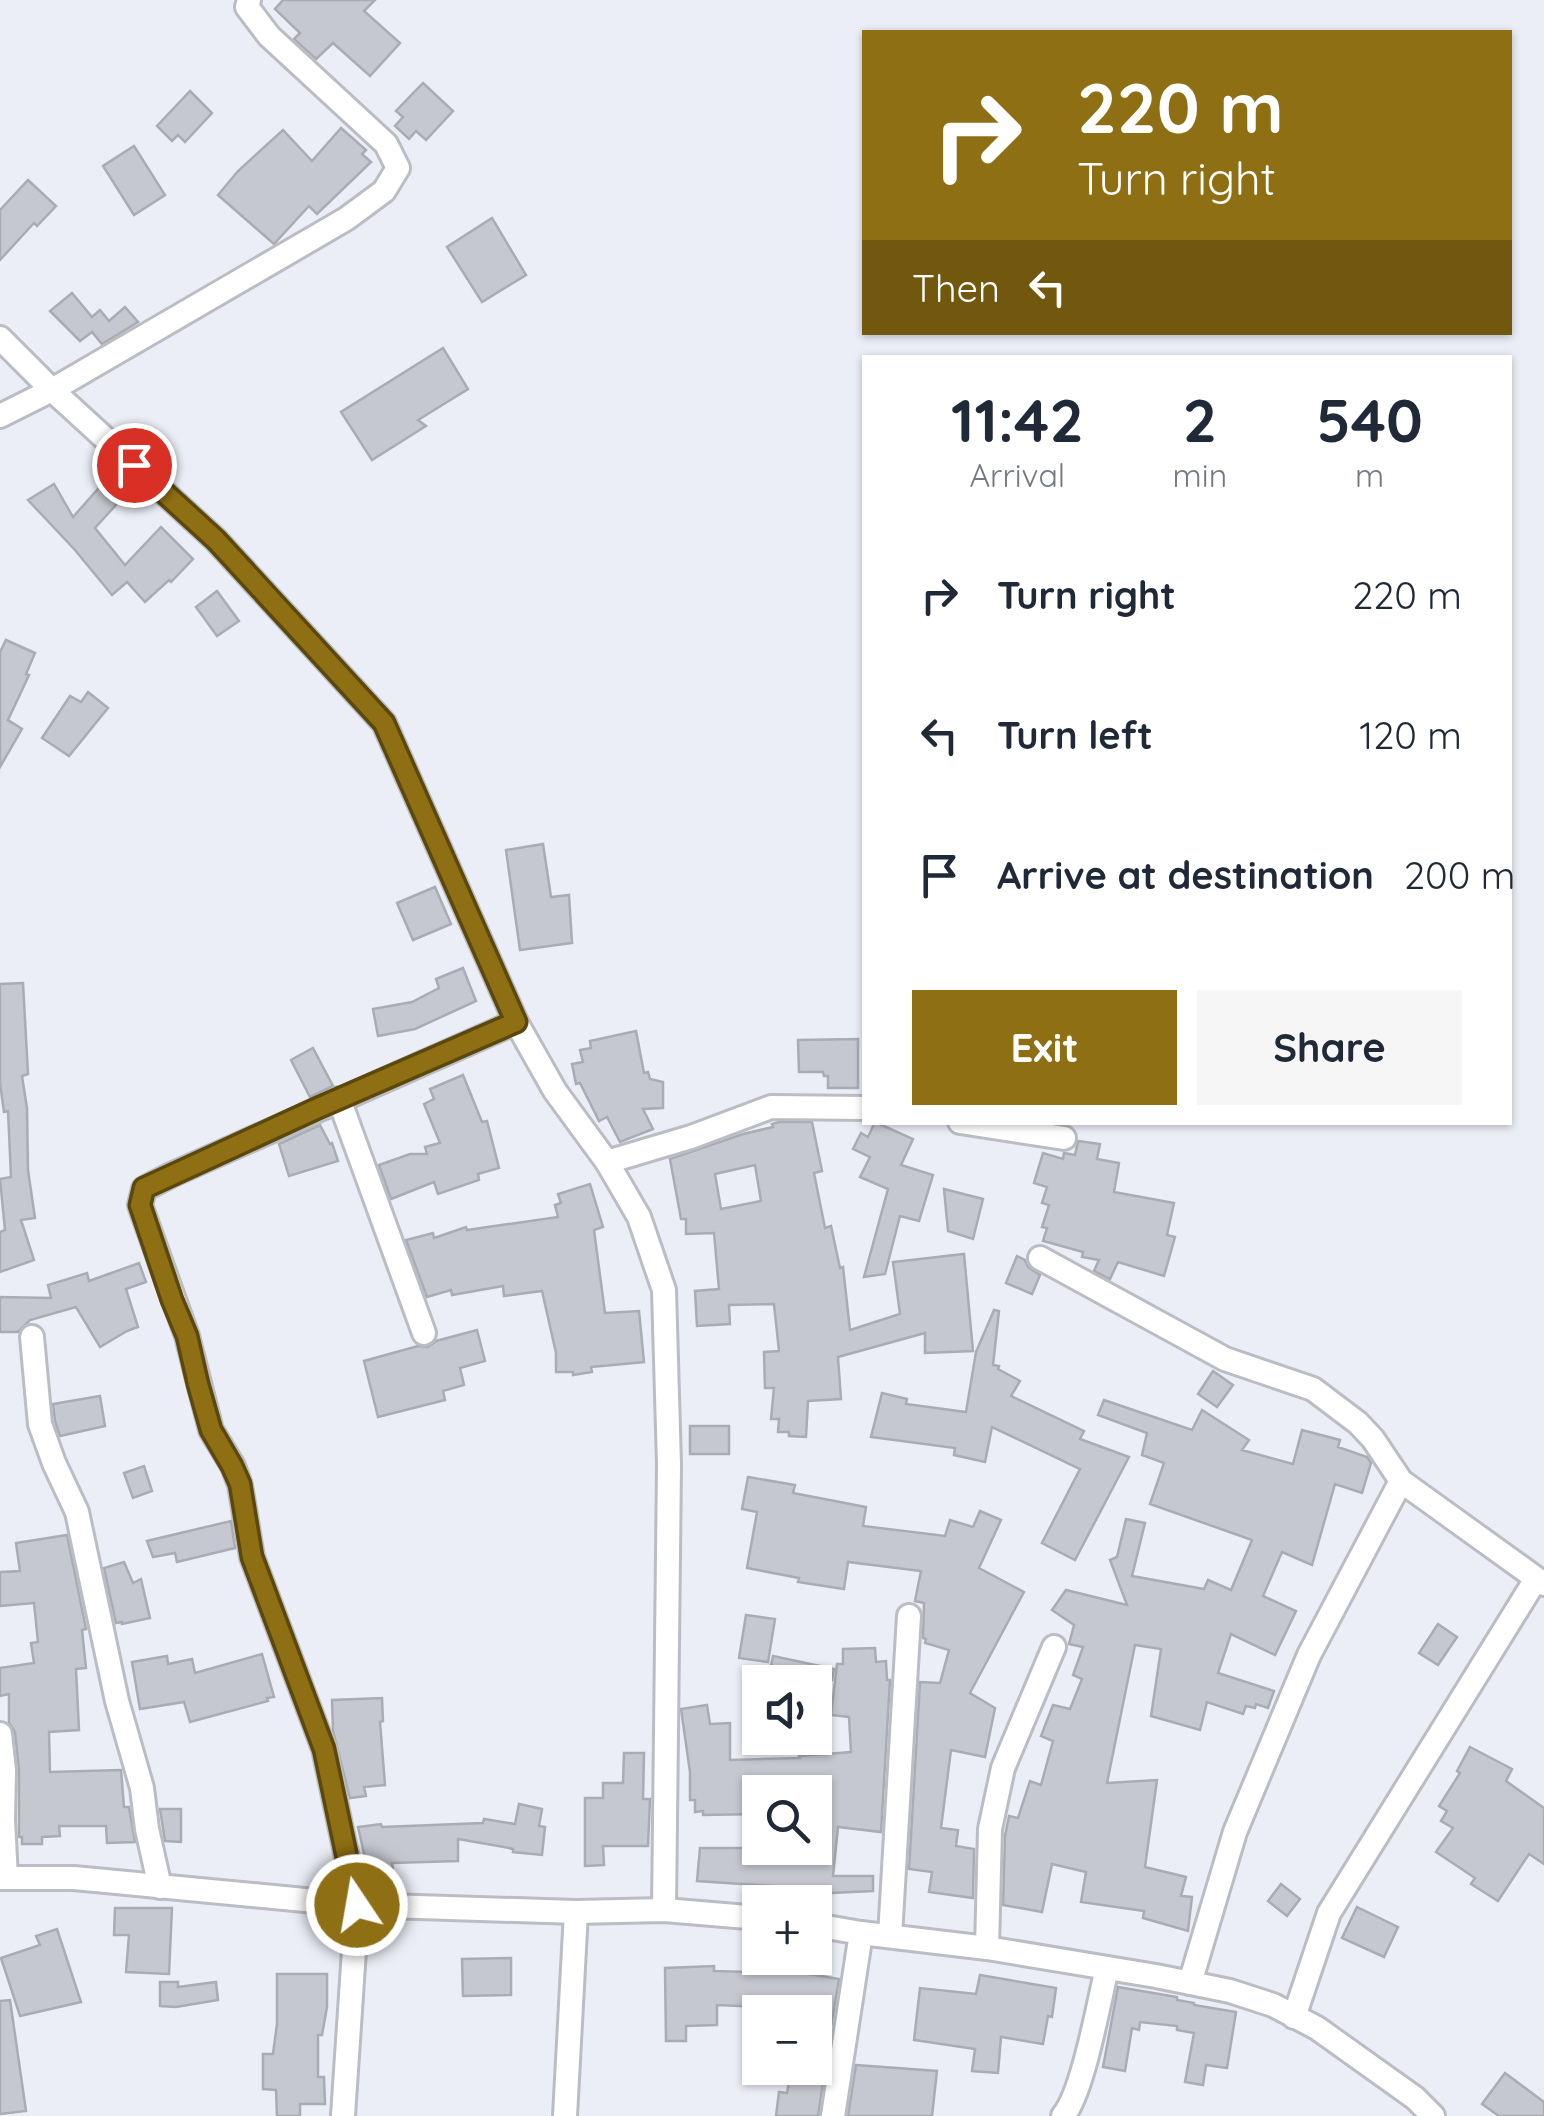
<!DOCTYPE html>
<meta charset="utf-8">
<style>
:root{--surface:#fff;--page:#f6f6f7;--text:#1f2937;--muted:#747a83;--accent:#8f6f13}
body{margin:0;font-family:Quicksand,sans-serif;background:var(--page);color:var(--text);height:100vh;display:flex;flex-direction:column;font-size:38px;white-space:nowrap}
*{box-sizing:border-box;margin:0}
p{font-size:32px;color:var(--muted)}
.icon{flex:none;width:55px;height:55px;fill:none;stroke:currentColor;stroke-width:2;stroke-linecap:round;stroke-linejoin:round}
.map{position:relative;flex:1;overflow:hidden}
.panel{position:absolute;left:862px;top:355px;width:650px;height:770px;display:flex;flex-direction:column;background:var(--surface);border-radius:0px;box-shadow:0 2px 8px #0004}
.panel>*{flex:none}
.top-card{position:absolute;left:862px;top:30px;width:650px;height:305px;border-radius:0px;box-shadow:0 2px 8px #0004;background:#8f6f13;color:#fff;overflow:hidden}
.tools{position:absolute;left:742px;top:1665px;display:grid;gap:20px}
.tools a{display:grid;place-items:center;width:90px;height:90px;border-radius:0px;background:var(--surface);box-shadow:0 2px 8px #0004;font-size:50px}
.pin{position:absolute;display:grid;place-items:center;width:85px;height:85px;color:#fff;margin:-42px;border:5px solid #fff;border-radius:50%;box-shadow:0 2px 10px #0007}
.me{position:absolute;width:110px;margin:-55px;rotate:348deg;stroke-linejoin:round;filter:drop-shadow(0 0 8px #0008)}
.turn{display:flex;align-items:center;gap:35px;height:210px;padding:0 50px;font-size:45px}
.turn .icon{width:130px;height:130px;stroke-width:2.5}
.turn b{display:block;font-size:70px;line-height:85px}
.then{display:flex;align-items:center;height:95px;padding:0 50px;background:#0003;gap:20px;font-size:38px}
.eta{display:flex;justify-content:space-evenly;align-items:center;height:170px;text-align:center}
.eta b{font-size:60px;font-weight:800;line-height:70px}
.button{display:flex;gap:20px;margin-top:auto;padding:20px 50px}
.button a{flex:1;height:115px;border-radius:0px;background:var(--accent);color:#fff;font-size:40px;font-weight:800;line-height:115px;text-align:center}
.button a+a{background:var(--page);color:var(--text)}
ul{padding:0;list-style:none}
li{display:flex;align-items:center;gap:30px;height:140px;padding:0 50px}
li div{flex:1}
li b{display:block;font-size:38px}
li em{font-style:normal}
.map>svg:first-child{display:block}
.building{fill:#c5c8d0;stroke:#a9acb4;stroke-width:2.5;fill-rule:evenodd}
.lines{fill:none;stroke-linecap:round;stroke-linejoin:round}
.street-casing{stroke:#babdc4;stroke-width:28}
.street{stroke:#fff;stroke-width:22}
.route-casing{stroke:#5d480c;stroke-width:25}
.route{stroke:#8f6f13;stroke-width:18}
</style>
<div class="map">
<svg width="1544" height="2116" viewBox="0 0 1544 2116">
<rect width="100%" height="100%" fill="#ebeef6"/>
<!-- building -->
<g class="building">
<path d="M283 0H375L364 11 400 43 370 76 333 43 316 59 294 39 300 33 275 9Z"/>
<path d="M423 83 453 111 426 140 416 131 409 139 395 126 403 117 396 111Z"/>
<path d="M190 91 212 113 185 142 178 135 172 141 157 126Z"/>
<path d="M341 128 366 150 362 154 371 162 317 214 309 206 274 244 218 195 238 171 283 130 312 161Z"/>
<path d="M134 146 165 195 134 215 103 166Z"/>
<path d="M28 180 56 206 37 226 34 223 0 260V210Z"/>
<path d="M492 218 526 275 482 302 447 247Z"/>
<path d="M72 293 92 317 100 310 109 321 125 307 138 322 102 344 92 332 80 341 50 311Z"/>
<path d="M443 348 468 389 418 420 426 426 372 460 341 412Z"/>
<path d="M105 481 123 497 95 528 125 565 161 527 193 559 171 582 169 580 145 602 127 582 112 595 75 550 28 500 54 484 73 517Z"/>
<path d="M217 591 239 621 217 636 196 607Z"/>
<path d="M6 640 35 653 26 674 29 675 8 720 22 729 0 767V652Z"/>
<path d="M88 692 108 708 69 756 42 738 70 696 81 702Z"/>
<path d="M543 844 551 897 569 895 572 943 520 950 506 850Z"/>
<path d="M435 887 451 924 413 940 397 903Z"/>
<path d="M463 968 476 1001 415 1029 378 1036 373 1009 412 1002 439 988 436 979Z"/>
<path d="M23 983 28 1074 22 1076 27 1108 28 1170 35 1218 21 1220 34 1260 0 1272V1232L5 1230 0 1179 11 1177 8 1111 4 1112 0 1083V984Z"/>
<path d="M636 1031 644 1073 648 1072 650 1079 663 1082V1108L643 1109 653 1129 620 1142 607 1117 599 1121 580 1083 576 1084 572 1064 583 1062 580 1050 591 1048 590 1041Z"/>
<path d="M858 1039V1088H828V1076H824L823 1072H799L798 1040Z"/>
<path d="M313 1048 333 1086 310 1097 291 1060Z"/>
<path d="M463 1075 482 1122 487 1121 499 1168 478 1174 479 1180 438 1194 434 1182 391 1199 379 1165 410 1154H427L425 1147 440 1143 424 1104 434 1099 430 1089Z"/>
<path d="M779 1122H812L822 1171 814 1173 825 1228 831 1226 840 1268 843 1267 850 1330 900 1314 893 1262 964 1254 973 1351 925 1353V1333L838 1357 841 1399 808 1401 806 1437 789 1436V1432H778L779 1419H771L774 1388H765L764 1352 779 1351 774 1304 729 1305 730 1324 697 1326 695 1291 719 1289 714 1233 686 1234V1219H681L670 1159 743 1134 773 1127 772 1124ZM755 1165 761 1201 721 1209 715 1174Z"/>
<path d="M875 1122 913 1139 901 1165 933 1175 919 1221 900 1216 885 1274 864 1277 888 1189 860 1177 870 1157 853 1149 861 1133 868 1137Z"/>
<path d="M320 1125 330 1144 332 1143 338 1161 289 1176 279 1144Z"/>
<path d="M1078 1141 1100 1144 1097 1159 1119 1163 1114 1192 1174 1203 1167 1235 1175 1237 1164 1276 1118 1262 1110 1279 1094 1271 1099 1260 1082 1257 1083 1252 1043 1241 1047 1228 1042 1227 1049 1205 1042 1203 1047 1187 1034 1183 1043 1153 1063 1159 1064 1153 1075 1155Z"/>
<path d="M590 1184 603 1227 594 1230 605 1313 639 1311 644 1362 591 1367 592 1372 573 1375V1372H556V1353L542 1291 504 1296 503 1286 452 1295 451 1290 427 1297 406 1240 433 1233 434 1238 466 1227 467 1230 558 1217 555 1205 561 1203 558 1194Z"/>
<path d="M944 1189 983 1199 973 1239 948 1231Z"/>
<path d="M1017 1256 1025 1260 1028 1267 1040 1275 1032 1294 1006 1283Z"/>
<path d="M139 1263 146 1282 126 1289 138 1327 127 1331 100 1347 76 1307 30 1320 18 1332H0V1297L51 1298 48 1285 87 1273 89 1281Z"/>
<path d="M994 1310 999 1311 993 1365 999 1366 998 1369 1020 1381 1011 1396 1084 1431 1080 1439 1129 1457 1075 1560 1042 1543 1080 1469 992 1427 985 1462 954 1455 955 1448 871 1437 882 1393 907 1399 906 1404 966 1412 976 1352Z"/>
<path d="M477 1330 485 1361 460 1368 464 1385 443 1391 445 1400 378 1417 364 1361 418 1346 428 1347 436 1341Z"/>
<path d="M1213 1371 1233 1385 1217 1407 1198 1394Z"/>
<path d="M100 1396 105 1426 60 1436 55 1421 53 1404Z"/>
<path d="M1104 1400 1192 1430 1202 1410 1249 1440 1242 1450 1293 1464 1302 1430 1340 1440 1338 1447 1367 1457 1371 1463 1362 1493 1335 1484 1312 1565 1282 1552 1263 1596 1296 1611 1275 1655 1231 1634 1218 1673 1274 1691 1268 1708 1256 1704 1255 1708 1246 1706 1243 1714 1207 1702 1200 1730 1151 1716 1161 1649 1135 1645 1107 1783 1157 1780 1145 1867 1186 1877 1181 1896 1192 1897 1188 1931 1143 1918 1144 1911 1081 1902 1086 1872 1052 1864 1042 1912 1003 1905 1005 1836 1009 1816 1018 1818 1030 1781 1041 1785 1053 1741 1041 1736 1053 1705 1070 1709 1082 1679 1073 1675 1083 1647 1069 1644 1074 1625 1052 1610 1066 1590 1127 1605 1110 1560 1117 1557 1126 1519 1145 1523 1132 1576 1204 1589 1208 1580 1231 1590 1252 1540 1150 1504 1164 1463 1142 1455 1147 1433 1098 1415Z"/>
<rect x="690" y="1426" width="39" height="28"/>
<path d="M144 1466 152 1491 133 1498 124 1473Z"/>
<path d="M748 1477 795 1485 793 1493 866 1507 863 1526 945 1536 950 1520 973 1527 980 1511 1001 1520 979 1568 1024 1592 970 1693 995 1708 985 1757 951 1750 941 1828 958 1830 956 1846 974 1849 973 1898 929 1892 932 1872 909 1869 920 1682 940 1683 949 1650 925 1643 926 1639 923 1638 924 1603 915 1601 921 1571 848 1562 844 1589 798 1582 799 1578 747 1568 757 1512 742 1509Z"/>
<path d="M231 1521 235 1548 177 1562 175 1553 153 1557 147 1541Z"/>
<path d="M67 1535 86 1629 82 1630 86 1668 76 1669 79 1730 49 1732 50 1772 121 1770 124 1807H129L135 1842 107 1843 106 1826H59L60 1836 42 1837V1844H22V1837H19V1770L15 1732 9 1723V1694L0 1696V1668L34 1663 31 1643 38 1642 34 1603 0 1606V1572L20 1571 16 1543Z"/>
<path d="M124 1562 133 1583 141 1579 150 1618 122 1624V1622L116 1623 104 1568Z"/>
<path d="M746 1615 775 1619 768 1662 739 1658Z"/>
<path d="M1438 1624 1457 1637 1438 1665 1419 1653Z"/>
<path d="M875 1648 876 1662 886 1661 887 1680H890L881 1832 838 1827 833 1876H873V1891L831 1893 829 1905 785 1900 787 1887 697 1881 700 1848H815V1790L760 1792V1814L703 1815V1811L695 1812V1800H690V1772L681 1709 707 1705 710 1724 730 1723V1760L800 1758 799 1756 851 1752 849 1717 831 1715 837 1664H843V1649Z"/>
<path d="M262 1654 274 1697 267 1698 268 1701 190 1722 184 1702 140 1709 132 1662 167 1656 168 1664 192 1659 195 1673Z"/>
<path d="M773 1656 834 1669 832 1680 789 1677V1679L769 1675Z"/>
<path d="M382 1698 383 1721 380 1722 385 1785 364 1787 366 1796 350 1798 333 1731 332 1700Z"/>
<path d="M1470 1747 1512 1769 1506 1781 1544 1808V1864L1529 1854 1498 1901 1471 1884 1475 1878 1436 1852 1453 1828 1441 1821 1447 1811 1439 1806 1460 1773 1457 1771Z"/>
<path d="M624 1753H644L643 1799H650L648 1846H603L604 1865 585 1866V1798H603V1783H623Z"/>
<path d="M519 1804 542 1809 539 1826 545 1827 542 1855 513 1852V1849L504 1847 458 1839V1861L392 1863 393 1868 368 1871 358 1827 381 1824 382 1827 483 1823 484 1819 515 1824Z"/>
<path d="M160 1809H181V1842L165 1841Z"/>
<path d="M1281 1884 1300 1899 1287 1916 1268 1901Z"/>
<path d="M1357 1907 1398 1927 1384 1957 1342 1938Z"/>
<path d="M115 1908H172L169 1974 126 1972 129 1935H114Z"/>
<path d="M57 1929 81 2002 20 2016 1 1958 40 1945 36 1936Z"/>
<path d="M511 1958V1995L463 1996 462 1959Z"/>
<path d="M748 1958H792L791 1971 839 1979 831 2027 815 2025V2012H762L763 2007 717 2005V2025L686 2026V2041H666L665 1968 714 1966V1971L748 1972Z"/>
<path d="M277 1974H327V2007L322 2035H318V2077H324L325 2104H300V2116H277L276 2090 263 2089V2054H273L277 2024Z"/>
<path d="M980 1975 1056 1988 1052 2017 1048 2016 1043 2044 1001 2037 998 2073 972 2071 975 2049 914 2040 920 1988 976 1994Z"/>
<path d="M160 1982H178V1987L216 1982 218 2000 176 2007 160 2006Z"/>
<path d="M1118 1987 1177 1997V2000L1194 2003V2005L1236 2012 1227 2068 1206 2065 1203 2085 1185 2082 1194 2033 1177 2030V2026L1140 2022 1139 2030 1132 2028 1125 2071 1103 2067Z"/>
<path d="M10 2000 26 2111 0 2114V2001Z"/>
<path d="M815 2062 826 2063 818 2116H776L779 2092 787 2093 791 2069 809 2071V2069L815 2070Z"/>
<path d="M856 2065 937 2071 932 2116H848Z"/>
<path d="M1505 2073 1544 2102V2116H1499L1482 2104Z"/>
</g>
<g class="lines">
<defs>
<g id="street">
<path d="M0 338 52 390 216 540 384 723 516 1022 555 1091 607 1162 639 1217 664 1290 669 1465 664 1910"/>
<path d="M0 416 52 390 346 219 384 191 398 168 386 144 269 36 247 7 249 0"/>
<path d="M339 1099 424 1333"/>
<path d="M960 1122 1064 1138"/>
<path d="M607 1162 691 1137 771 1107 865 1108"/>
<path d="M1040 1258 1225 1359 1313 1389 1358 1423 1373 1439 1401 1481 1544 1584"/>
<path d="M32 1337 40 1424 54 1463 77 1512 117 1701 142 1788 147 1829 160 1887"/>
<path d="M0 1734 4 1770 3 1820 6 1878"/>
<path d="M0 1878H74L357 1905 576 1912 664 1910 760 1918"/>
<path d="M815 1925 861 1933 987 1948 1156 1976 1230 1991 1273 2005 1317 2028 1415 2098 1433 2116"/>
<path d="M890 1936 909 1616"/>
<path d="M987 1948 990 1829 1003 1768 1054 1647"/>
<path d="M1190 1983 1235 1832 1309 1655 1401 1481"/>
<path d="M1294 2017 1329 1913 1536 1579"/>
<path d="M343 2116 357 1905 324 1749 252 1557 240 1485 233 1466 211 1430 187 1336 140 1205 144 1189 171 1175 516 1022"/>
<path d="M565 2116 576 1912"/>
<path d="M833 2116 861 1933"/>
<path d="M1063 2116C1083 2093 1099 2001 1107 1968"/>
</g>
</defs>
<!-- street casing -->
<use href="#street" class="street-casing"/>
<!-- street -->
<use href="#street" class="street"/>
</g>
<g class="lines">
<defs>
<path id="route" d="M134 465 216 540 384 723 516 1022 318 1108 144 1188 140 1205 172 1300 187 1336 198 1384 211 1430 232 1466 240 1484 252 1557 324 1749 357 1905"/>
</defs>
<!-- route casing -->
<use href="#route" class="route-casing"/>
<!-- route -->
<use href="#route" class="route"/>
</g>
</svg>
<div class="tools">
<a><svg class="icon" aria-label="sound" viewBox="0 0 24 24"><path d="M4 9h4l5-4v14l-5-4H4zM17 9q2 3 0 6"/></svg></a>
<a><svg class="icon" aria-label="search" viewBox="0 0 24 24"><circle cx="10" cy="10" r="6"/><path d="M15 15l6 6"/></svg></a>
<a>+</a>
<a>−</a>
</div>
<div class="pin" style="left:134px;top:465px;background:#d93025"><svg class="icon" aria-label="arrive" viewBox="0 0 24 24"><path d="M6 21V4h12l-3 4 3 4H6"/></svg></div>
<svg class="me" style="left:357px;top:1905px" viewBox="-20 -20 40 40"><circle r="17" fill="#8f6f13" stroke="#fff" stroke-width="3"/><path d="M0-11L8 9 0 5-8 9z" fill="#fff"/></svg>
<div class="top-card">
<div class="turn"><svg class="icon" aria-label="right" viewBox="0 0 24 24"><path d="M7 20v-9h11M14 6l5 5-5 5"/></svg><div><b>220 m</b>Turn right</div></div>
<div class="then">Then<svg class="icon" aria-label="left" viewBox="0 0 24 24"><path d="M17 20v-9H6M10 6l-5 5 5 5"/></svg></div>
</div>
<section class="panel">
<div class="eta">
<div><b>11:42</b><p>Arrival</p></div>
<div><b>2</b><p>min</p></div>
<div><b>540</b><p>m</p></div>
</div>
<ul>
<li><svg class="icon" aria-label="right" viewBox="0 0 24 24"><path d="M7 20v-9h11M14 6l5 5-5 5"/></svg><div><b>Turn right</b></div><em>220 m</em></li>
<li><svg class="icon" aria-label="left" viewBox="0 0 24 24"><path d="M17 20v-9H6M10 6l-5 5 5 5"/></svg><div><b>Turn left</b></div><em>120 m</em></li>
<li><svg class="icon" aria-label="arrive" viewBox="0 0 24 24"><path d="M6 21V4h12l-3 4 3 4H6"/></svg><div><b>Arrive at destination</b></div><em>200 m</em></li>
</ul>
<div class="button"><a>Exit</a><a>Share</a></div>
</section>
</div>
